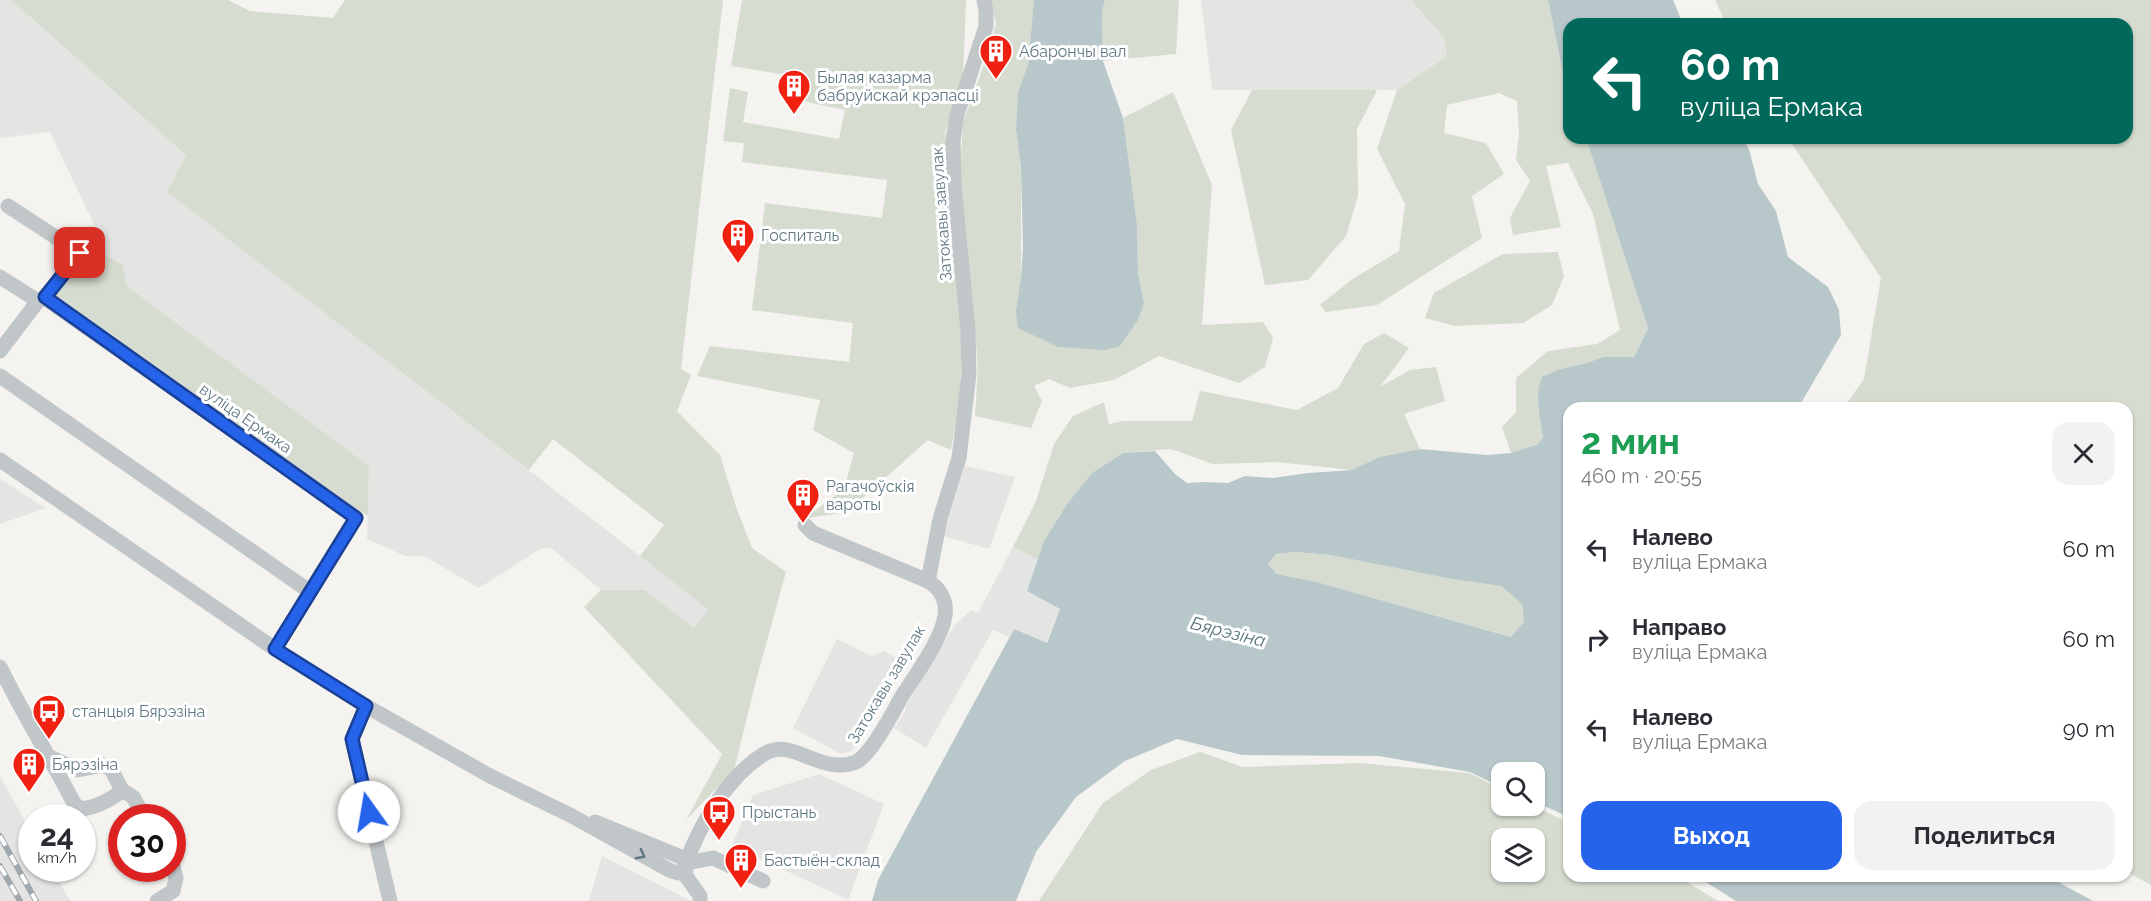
<!DOCTYPE html>
<html lang="ru">
<meta charset="utf-8">
<style>
:root{--surface:#fff;--page:#f2f2f3;--text:#2b2b33;--muted:#7c7c81;--accent:#2563eb}
body{margin:0;font-family:Raleway,sans-serif;background:var(--page);color:var(--text);height:100vh;display:flex;flex-direction:column;font-size:22px;white-space:nowrap}
*{box-sizing:border-box;margin:0}
p{font-size:20px;color:var(--muted)}
.icon{flex:none;width:33px;height:33px;fill:none;stroke:currentColor;stroke-width:2;stroke-linecap:round;stroke-linejoin:round}
.map{position:relative;flex:1;overflow:hidden}
.panel{position:absolute;left:1563px;top:402px;width:570px;height:480px;display:flex;flex-direction:column;background:var(--surface);border-radius:18px;box-shadow:0 2px 4px #0004}
.panel>*{flex:none}
.hud{position:absolute;left:1563px;top:18px;width:570px;height:126px;border-radius:18px;box-shadow:0 2px 4px #0004;background:#00695c;color:#fff;overflow:hidden}
.controls{position:absolute;left:1491px;top:762px;display:grid;gap:12px}
.controls a{display:grid;place-items:center;width:54px;height:54px;border-radius:12px;background:var(--surface);box-shadow:0 2px 4px #0004;font-size:30px}
.speed{position:absolute;left:18px;top:804px;display:flex;gap:12px;font-size:30px;font-weight:700;text-align:center}
.speed>*{display:grid;place-content:center;width:78px;height:78px;border-radius:50%;background:var(--surface);box-shadow:0 2px 4px #0004;line-height:1}
.speed small{font-size:15px;font-weight:400}
.speed .limit{border:9px solid #d22;background:#fff;color:#111}
.pin{position:absolute;display:grid;place-items:center;width:51px;height:51px;color:#fff;margin:-26px;border-radius:12px;box-shadow:0 3px 9px #0006}
.me{position:absolute;width:66px;margin:-33px;rotate:347deg;stroke-linejoin:round;filter:drop-shadow(0 0 4px #0008)}
.turn{display:flex;align-items:center;gap:21px;height:126px;padding:0 18px;font-size:27px}
.turn .icon{width:78px;height:78px;stroke-width:2.5}
.turn b{display:block;font-size:42px;line-height:51px}
.round{display:grid;place-items:center;flex:none;width:63px;height:63px;border-radius:18px;background:var(--page)}
.overview{display:flex;align-items:center;justify-content:space-between;height:102px;padding:0 18px}
h1{font-size:36px;font-weight:700;line-height:45px;color:#1e9e55}
.button{display:flex;gap:12px;margin-top:auto;padding:12px 18px}
.button a{flex:1;height:69px;border-radius:18px;background:var(--accent);color:#fff;font-size:24px;font-weight:700;line-height:69px;text-align:center}
.button a+a{background:var(--page);color:var(--text)}
ul{padding:0;list-style:none}
li{display:flex;align-items:center;gap:18px;height:90px;padding:0 18px}
li div{flex:1}
li b{display:block;font-size:22px}
li em{font-style:normal}
.map>svg:first-child{display:block}
.built{fill:#e4e5e3}
.green{fill:#d6dcd0;fill-rule:evenodd}
.water{fill:#b8c8ca;fill-rule:evenodd}
.lines{fill:none;stroke-linecap:round;stroke-linejoin:round}
.minor{stroke:#c1c6c8;stroke-width:15}
.rail-casing{stroke:#9fa8ac;stroke-width:6}
.rail{stroke:#fff;stroke-width:4;stroke-dasharray:11;stroke-linecap:butt}
.oneway{stroke:#607983}
.route-casing{stroke:#184099;stroke-width:15}
.route{stroke:#2563eb;stroke-width:10}
.labels{text-anchor:middle;stroke-width:6;stroke-linejoin:round;paint-order:stroke}
.poi-label{font-size:16px;fill:#607983;stroke:#fff;text-anchor:start}
.street-label{font-size:16px;fill:#607983;stroke:#fff}
.water-label{font-size:18px;font-style:italic;fill:#57767a;stroke:#fff}
</style>
<div class="map">
<svg width="2151" height="901" viewBox="0 0 2151 901">
<rect width="100%" height="100%" fill="#f4f3ef"/>
<!-- built -->
<g class="built">
<path d="M0 0H11L186 155 168 192 710 610 694 628 645 590H601L551 548 540 549 479 588 424 556H405L367 539 369 466 127 286 123 265 107 256 101 244 99 235 50 132 0 138Z"/>
<path d="M1201 0H1411L1444 38 1447 56 1397 90H1212Z"/>
<path d="M965 466 1015 477 989 549 943 536Z"/>
<path d="M0 479 46 508 0 524Z"/>
<path d="M1013 547 1038 560 1027 591 1060 609 1046 643 1014 629 1009 637 993 630 926 748 894 728 905 712 906 706 954 626 971 610 978 613Z"/>
<path d="M837 639 872 656 884 651 906 664 852 751 841 754 793 728Z"/>
<path d="M819 774 884 804 848 900 732 845 753 795Z"/>
<path d="M0 776 31 832 32 868 52 869 70 901H0Z"/>
<path d="M602 856 689 900V901H589Z"/>
</g>
<!-- green -->
<g class="green">
<path d="M11 0H228L250 11 333 18 345 0H723L681 369 691 375 677 411 720 455 736 507 752 548 786 572 757 677 734 770 686 820 722 754 584 607 601 590H645L694 628 709 610 640 556 664 525 553 439 529 470 167 192 186 155Z"/>
<path d="M742 0H966L963 76 945 132 962 335 960 395 951 450 928 440 847 512 802 519 813 512 844 489 854 453 813 430 820 400 697 376 710 346 849 362 853 323 752 310 765 203 882 218 887 180 742 162 744 143 723 141 730 88 748 92 743 122 839 139 845 110 802 101 805 78 731 66Z"/>
<path d="M991 0H1034L1028 65 1018 92 1016 129 1021 168V278L1120 346 1138 320 1144 304 1138 272 1137 224 1123 118 1173 92 1212 185 1202 325 1263 322 1273 338 1265 367 1239 383 1159 356 1114 380 1070 388 1049 379 1034 386 1042 401 1031 428 975 416 978 366 960 171 963 123 986 59 996 24Z"/>
<path d="M1105 0H1179L1176 54 1103 61 1102 12Z"/>
<path d="M1411 0H1548L1563 73 1569 89V138H1586L1648 328 1634 357H1603L1587 363 1560 369 1538 404 1543 437 1538 444 1511 453 1502 427 1516 412V378L1548 351 1597 344 1620 330 1593 214 1568 163 1546 166 1561 227 1513 235 1510 218 1530 181 1516 160 1519 135 1517 101 1499 93 1447 105 1444 133 1486 143 1504 174 1472 196 1482 238 1377 305 1326 312 1320 305 1351 280 1399 251 1405 204 1377 149 1397 90 1447 56 1444 38Z"/>
<path d="M1715 0H2151V885L2127 872V408H1843L1864 379 1881 278 1788 138H2127V24H1726Z"/>
<path d="M1252 90H1377L1357 129 1358 196 1346 236 1308 280 1265 285 1231 130Z"/>
<path d="M101 244 107 256 123 265 127 286 369 466 368 516 54 296 94 248Z"/>
<path d="M1558 252 1564 276 1552 305 1523 323 1455 326 1425 318 1434 293 1503 254Z"/>
<path d="M1384 333 1409 348 1380 387 1410 370 1436 367 1445 401 1404 414 1420 449 1379 457 1352 470 1276 462 1213 464 1171 449 1123 453 1092 473 1067 504 1044 541 1038 560 1013 547 1036 501 1054 444 1073 416 1104 402 1109 424 1123 421H1192L1200 391 1297 410 1338 388 1364 344Z"/>
<path d="M1296 552 1330 555 1452 579 1501 586 1522 604 1524 622 1512 637 1317 582 1277 574 1268 564 1276 554Z"/>
<path d="M1200 752 1243 767 1359 763 1469 773 1501 789 1502 806H1534L1569 823V876H1677L1718 901H1039L1103 803 1151 770ZM1502 838H1534V872H1502Z"/>
</g>
<!-- water -->
<g class="water">
<path d="M1034 0H1105L1102 12 1103 61 1123 118 1137 224 1138 272 1144 304 1138 320 1120 346 1105 350 1058 347 1018 328 1016 312 1021 278 1023 248 1021 168 1016 129 1018 92 1028 65Z"/>
<path d="M1548 0H1673L1683 24H1569V89L1563 73Z"/>
<path d="M1586 138H1742L1749 149 1758 184 1776 211 1788 257 1828 287 1839 310 1841 335 1798 408H1569V817L1535 802 1534 772H1502L1501 787 1470 772 1379 756 1242 755 1177 739 1125 761 1076 797 1036 852 1016 901H872L878 880 1014 629 1047 643 1060 609 1027 591 1044 541 1067 504 1092 473 1123 453 1155 451 1175 474 1187 483 1205 482 1228 483 1245 476 1273 478 1308 473 1352 470 1379 457 1420 449 1487 455 1511 453 1538 444 1543 437C1540 416 1534 396 1542 377L1560 369 1587 363 1603 357H1634L1648 328ZM1296 552 1330 555 1452 579 1501 586 1522 604 1524 622 1511 637 1317 582 1277 574 1268 564 1276 554Z"/>
<path d="M1696 876H2047L2093 901H1736Z"/>
</g>
<g class="lines">
<!-- minor -->
<g class="minor">
<path d="M8 206 80 253"/>
<path d="M0 277 38 301"/>
<path d="M45 298 356 517 275 649"/>
<path d="M0 351 38 301 45 298 93 236"/>
<path d="M0 376 309 591"/>
<path d="M0 460 275 649 366 706 490 776 572 816 669 870 678 873 683 872"/>
<path d="M805 525 813 533 928 581"/>
<path d="M0 667C23 714 51 759 75 805L83 809C97 806 111 801 122 790L111 769 103 765 78 770 50 757"/>
<path d="M366 706 352 739 390 901"/>
<path d="M122 790 133 797 145 818"/>
<path d="M595 822 681 857 686 863V869"/>
<path d="M683 872 700 896V901"/>
<path d="M763 881 713 858 686 863C700 824 728 776 764 754 793 736 819 776 856 762 861 760 865 755 869 750 882 734 892 714 902 696 915 676 942 639 945 616 947 602 941 589 928 581L940 519 959 458 969 374 968 331 954 184 953 140 957 115 986 26V11L984 0"/>
<path d="M157 901 173 891 176 878 172 863"/>
</g>
<defs>
<g id="rail">
<path d="M0 836 36 901"/>
<path d="M0 866 20 901"/>
</g>
</defs>
<!-- rail casing -->
<use href="#rail" class="rail-casing"/>
<!-- rail -->
<use href="#rail" class="rail"/>
</g>
<!-- one-way arrows -->
<defs><path id="oneway-chevron" d="M-2-3.5L2.5 0L-2 3.5" fill="none" stroke-width="1.6" stroke-linecap="round" stroke-linejoin="round" transform="scale(1.5)"/></defs>
<use class="oneway" href="#oneway-chevron" transform="translate(641 855) rotate(28)"/>
<g class="lines">
<defs>
<path id="route" d="M80 253 45 297 356 518 275 649 366 706 352 739 369 812"/>
</defs>
<!-- route casing -->
<use href="#route" class="route-casing"/>
<!-- route -->
<use href="#route" class="route"/>
</g>
<!-- icons -->
<defs>
<symbol id="building-pin" viewBox="-11 -11 22 30"><path d="M0 17L-7.5 6A9.5 9.5 0 1 1 7.5 6Z" fill="#f12112" stroke="#fff"/><path d="M-4-6H4V6H1V3H-1V6H-4ZM-2.5-4.3h1.7v1.8h-1.7ZM.8-4.3h1.7v1.8H.8ZM-2.5-1h1.7V.8h-1.7ZM.8-1h1.7V.8H.8Z" fill="#fff"/></symbol>
<symbol id="bus-pin" viewBox="-11 -11 22 30"><path d="M0 17L-7.5 6A9.5 9.5 0 1 1 7.5 6Z" fill="#f12112" stroke="#fff"/><path d="M-5-6H5V4H4V6H2V4H-2V6H-4V4H-5ZM-3.5-4V0h7V-4ZM-3.5 1.2v1.5H-2V1.2ZM2 1.2v1.5H3.5V1.2Z" fill="#fff"/></symbol>
</defs>
<g fill-rule="evenodd">
<use href="#building-pin" x="977" y="32" width="38" height="52"/>
<use href="#building-pin" x="775" y="67" width="38" height="52"/>
<use href="#building-pin" x="719" y="216" width="38" height="52"/>
<use href="#building-pin" x="784" y="476" width="38" height="52"/>
<use href="#bus-pin" x="30" y="692" width="38" height="52"/>
<use href="#building-pin" x="10" y="745" width="38" height="52"/>
<use href="#bus-pin" x="700" y="793" width="38" height="52"/>
<use href="#building-pin" x="722" y="841" width="38" height="52"/>
</g>
<g class="labels">
<!-- poi labels -->
<g class="poi-label">
<text x="1019" y="57">Абарончы вал</text>
<text x="817" y="83">Былая казарма<tspan x="817" dy="18">бабруйскай крэпасці</tspan></text>
<text x="761" y="241">Госпиталь</text>
<text x="826" y="492">Рагачоўскія<tspan x="826" dy="18">вароты</tspan></text>
<text x="72" y="717">станцыя Бярэзіна</text>
<text x="52" y="770">Бярэзіна</text>
<text x="742" y="818">Прыстань</text>
<text x="764" y="866">Бастыён-склад</text>
</g>
<!-- street labels -->
<g class="street-label">
<text transform="translate(941 214) rotate(-94)" y="6">Затокавы завулак</text>
<text transform="translate(246 418) rotate(35)" y="6">вуліца Ермака</text>
<text transform="translate(886 684) rotate(-59)" y="6">Затокавы завулак</text>
</g>
<!-- water labels -->
<g class="water-label">
<text transform="translate(1228 632) rotate(14)" y="6">Бярэзіна</text>
</g>
</g>
</svg>
<div class="controls">
<a><svg class="icon" aria-label="search" viewBox="0 0 24 24"><circle cx="10" cy="10" r="6"/><path d="M15 15l6 6"/></svg></a>
<a><svg class="icon" aria-label="layers" viewBox="0 0 24 24"><path d="M12 4l9 5-9 5-9-5zM3 14l9 5 9-5"/></svg></a>
</div>
<div class="speed"><div>24<small>km/h</small></div><div class="limit">30</div></div>
<div class="pin" style="left:80px;top:253px;background:#d93025"><svg class="icon" aria-label="arrive" viewBox="0 0 24 24"><path d="M6 21V4h12l-3 4 3 4H6"/></svg></div>
<svg class="me" style="left:369px;top:812px" viewBox="-20 -20 40 40"><circle r="19" fill="#fff"/><path d="M0-13L10 11 0 6-10 11z" fill="#2563eb"/></svg>
<div class="hud">
<div class="turn"><svg class="icon" aria-label="left" viewBox="0 0 24 24"><path d="M17 20v-9H6M10 6l-5 5 5 5"/></svg><div><b>60 m</b>вуліца Ермака</div></div>
</div>
<section class="panel">
<div class="overview"><div><h1>2 мин</h1><p>460 m · 20:55</p></div><a class="round"><svg class="icon" aria-label="close" viewBox="0 0 24 24"><path d="M6 6l12 12M18 6L6 18"/></svg></a></div>
<ul>
<li><svg class="icon" aria-label="left" viewBox="0 0 24 24"><path d="M17 20v-9H6M10 6l-5 5 5 5"/></svg><div><b>Налево</b><p>вуліца Ермака</p></div><em>60 m</em></li>
<li><svg class="icon" aria-label="right" viewBox="0 0 24 24"><path d="M7 20v-9h11M14 6l5 5-5 5"/></svg><div><b>Направо</b><p>вуліца Ермака</p></div><em>60 m</em></li>
<li><svg class="icon" aria-label="left" viewBox="0 0 24 24"><path d="M17 20v-9H6M10 6l-5 5 5 5"/></svg><div><b>Налево</b><p>вуліца Ермака</p></div><em>90 m</em></li>
</ul>
<div class="button"><a>Выход</a><a>Поделиться</a></div>
</section>
</div>
